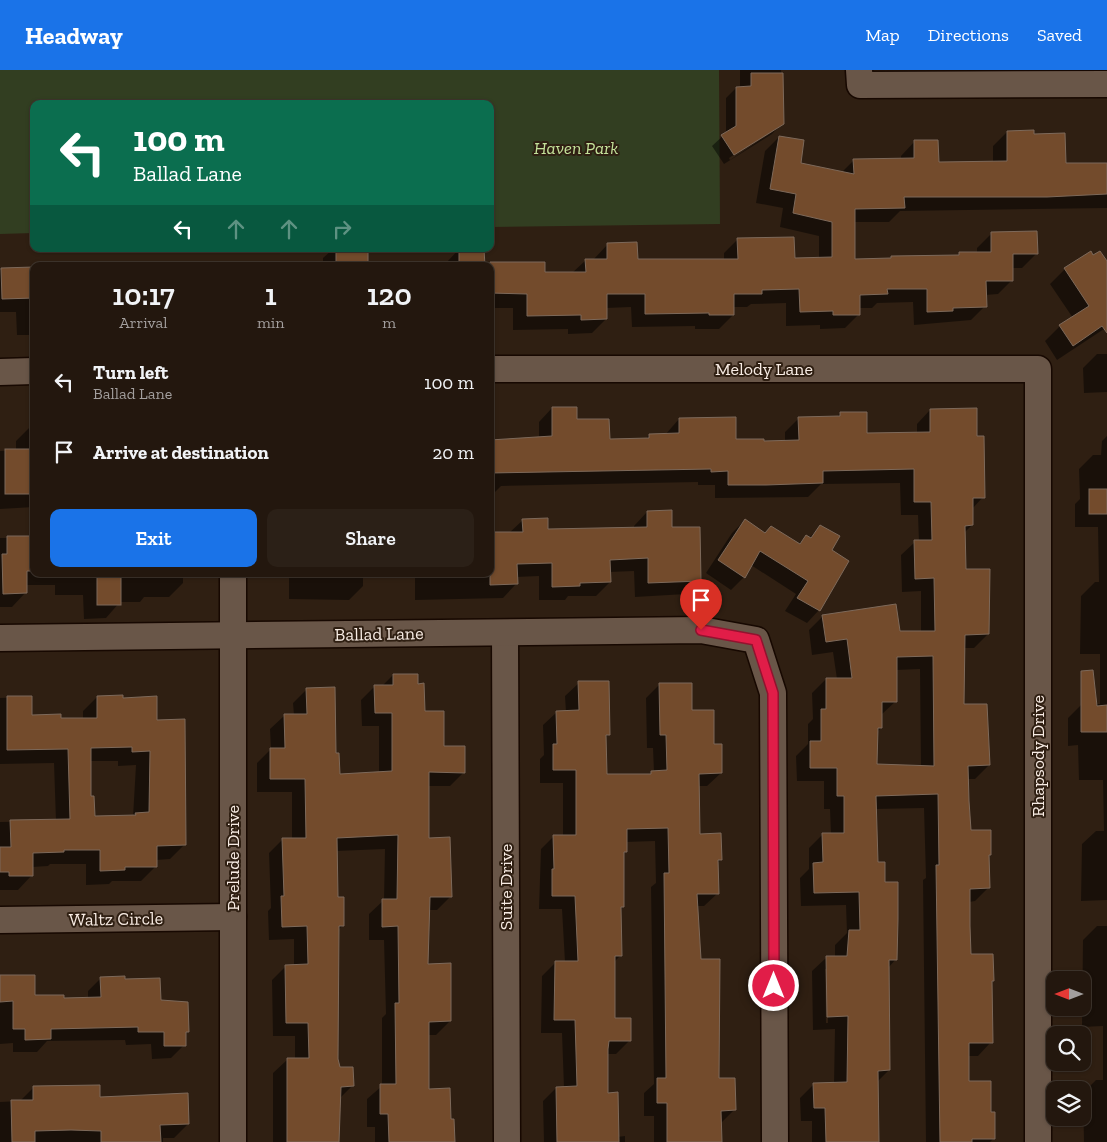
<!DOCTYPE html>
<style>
:root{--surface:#23170e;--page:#2b2017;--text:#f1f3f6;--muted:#a39f9e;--line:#40362e;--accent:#1a73e8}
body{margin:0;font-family:"Zilla Slab",serif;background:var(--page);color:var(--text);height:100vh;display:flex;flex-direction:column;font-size:19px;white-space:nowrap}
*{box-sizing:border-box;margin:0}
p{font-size:16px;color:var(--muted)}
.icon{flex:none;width:28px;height:28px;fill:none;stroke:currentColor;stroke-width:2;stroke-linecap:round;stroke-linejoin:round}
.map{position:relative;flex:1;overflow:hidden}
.sheet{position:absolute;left:30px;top:192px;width:464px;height:315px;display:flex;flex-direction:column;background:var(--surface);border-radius:10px;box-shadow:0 1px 4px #0004,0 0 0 1px var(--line)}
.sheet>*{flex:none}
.hud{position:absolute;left:30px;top:30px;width:464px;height:152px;border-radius:10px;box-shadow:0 1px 4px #0004,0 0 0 1px var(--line);background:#0b6e4f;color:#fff;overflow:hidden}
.needle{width:32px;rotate:270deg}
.tools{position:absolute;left:1046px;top:901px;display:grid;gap:10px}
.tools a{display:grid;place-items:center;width:45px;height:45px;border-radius:10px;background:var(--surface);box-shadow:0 1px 4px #0004,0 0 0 1px var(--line);font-size:25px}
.pin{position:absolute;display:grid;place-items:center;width:42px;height:42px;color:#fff;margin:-51px -21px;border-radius:50% 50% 50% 0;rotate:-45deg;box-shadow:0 0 5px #0007}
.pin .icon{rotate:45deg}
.me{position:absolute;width:55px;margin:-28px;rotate:0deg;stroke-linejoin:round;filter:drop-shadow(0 0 4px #0008)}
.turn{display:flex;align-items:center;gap:18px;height:105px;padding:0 20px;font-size:22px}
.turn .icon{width:65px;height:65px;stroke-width:2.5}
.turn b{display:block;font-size:35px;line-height:42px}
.lanes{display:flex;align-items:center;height:48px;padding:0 20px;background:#0003;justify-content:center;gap:25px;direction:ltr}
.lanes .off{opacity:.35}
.eta{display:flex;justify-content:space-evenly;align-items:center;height:85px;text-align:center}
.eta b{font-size:30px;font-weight:600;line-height:35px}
.action{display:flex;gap:10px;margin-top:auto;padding:10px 20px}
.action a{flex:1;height:58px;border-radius:10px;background:var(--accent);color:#fff;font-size:20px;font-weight:600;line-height:58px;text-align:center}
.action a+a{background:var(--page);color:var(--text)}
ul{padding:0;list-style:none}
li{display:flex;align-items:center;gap:15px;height:70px;padding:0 20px}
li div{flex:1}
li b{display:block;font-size:19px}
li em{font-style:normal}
header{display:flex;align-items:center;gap:30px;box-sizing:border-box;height:70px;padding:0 25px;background:var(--accent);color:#fff}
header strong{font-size:24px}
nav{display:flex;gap:28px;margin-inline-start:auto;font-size:18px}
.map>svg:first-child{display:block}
.green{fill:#323e21}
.shadow{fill:#0007;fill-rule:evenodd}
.building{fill:#734b2c;stroke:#7d695a;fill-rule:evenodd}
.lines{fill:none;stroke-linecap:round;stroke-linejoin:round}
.minor-casing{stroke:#170801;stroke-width:29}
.minor{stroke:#695648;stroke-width:26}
.route-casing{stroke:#92132f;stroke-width:12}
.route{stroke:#e11d48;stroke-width:9}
.labels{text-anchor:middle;stroke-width:4;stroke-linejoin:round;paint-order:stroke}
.park-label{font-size:18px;font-style:italic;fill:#c4e29a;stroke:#2f1f12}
.street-label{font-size:18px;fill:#f8ece4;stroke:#2f1f12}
</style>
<header>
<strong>Headway</strong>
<nav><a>Map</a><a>Directions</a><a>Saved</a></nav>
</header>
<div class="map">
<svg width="1107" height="1072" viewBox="0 0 1107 1072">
<rect width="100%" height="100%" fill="#2f1f12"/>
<!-- green -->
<path class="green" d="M0 0H719L720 154 490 157V34H34V163L0 164Z"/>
<!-- shadow -->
<g class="shadow">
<path d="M740 0H781L782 53 772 64 724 94 712 76 726 63V28L736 18H740ZM774 58V61L730 90 729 88Z"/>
<path d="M1007 62 1033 65 1064 95 1107 94V138L900 141 889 152H854V190L957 187 960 183H977V178L991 164 1036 184 1022 198H1012V210L998 224 985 225V236L971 250 914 255 913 232 877 233 872 238H859V244L845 258 820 259V255L786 256V233L751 234 747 237H733V245L719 259H695V256L632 257 631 237 606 238V249L592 263 568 264V259L513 260V238H490V196H308L312 192H323V188L333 179H367V192H447L459 179 483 194 543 193V203H572L586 190H593L608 174 636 190 724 191V183L738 169 793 189H819V166L780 157 783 138 756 133 765 81 779 67 799 94 841 103 854 90H901V86L915 71 937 93 993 92V76Z"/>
<path d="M1093 186 1107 194V257L1057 290 1045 271 1060 256 1073 248 1050 214 1065 199Z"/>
<path d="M241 192V196H108Z"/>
<path d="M34 199V265H17L16 242H0V200Z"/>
<path d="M1097 284H1107V336V322L1084 323 1083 298Z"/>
<path d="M552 338 576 350 609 370H645L649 365H665L679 349 734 371H785V362L799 348 837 347 840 343 865 365 917 364V354L930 340 976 367 983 427 972 439V455L964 463 965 500 988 564 974 578H964L963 635 989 695 975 709H967L970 762 990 784 988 787V818L975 831 969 832 970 886 990 912 991 972 978 986H968V1012L990 1044 994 1068 990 1072H926L923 810 926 808 924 738 875 739 877 793 884 813 896 889 888 898 889 1000 877 1012 878 1072H812V1051H801L800 1028 814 1014H834L835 959 813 960 812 901 826 888H835V875L847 863 846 835 801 836 800 808 809 799V778L823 764H831L830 739H824V711H797L796 686 808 674V654L813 649 812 623 826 609H837L833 582 812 585 809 560 822 547 899 562H921V521L902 522 901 485 915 472H919L918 445H901L900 413 821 414 808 427 715 428V415H698V412L501 416 490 427V371L539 368V352ZM920 599 921 697 876 695V663L881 658V645L896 631V600ZM825 899H827L828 953H826Z"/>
<path d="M31 356H34V437L0 439V381L16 380V371Z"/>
<path d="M1107 366V830L1081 831 1082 774 1096 761H1104L1103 710H1079L1078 675 1068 676V648L1082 634H1100V584H1080L1081 526 1095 512H1099L1098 457H1075V434L1080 429 1079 399 1093 385H1101L1102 371Z"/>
<path d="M647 442 671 459 700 510 686 524 635 527 634 501 609 502 610 512 596 526H568L565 530H539V506L516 507V514L503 528 415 530V508L384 507 363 508V516L349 530 289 529V506H262V504H490V464L509 463 523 450 547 460 634 459V456Z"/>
<path d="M745 450 764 464 798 474 806 467 809 468 820 457 831 480 819 540 807 553 785 541 796 524 751 495 744 507 731 520 706 503 732 463Z"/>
<path d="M34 460V504H183V513L169 527H144L140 532H120L106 548 84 549 83 525H55V515H26V522L12 537H0V468H28Z"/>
<path d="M393 605 417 615 423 642 443 677 464 702 450 716H428V769L450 827 437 840H429L427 895 450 951 436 965H428V1020L450 1051 453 1072H375V1057H367V1029L382 1016V948L386 944 384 870H369V844L384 830 385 779 336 781 337 828 343 855 337 861V989L339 998 352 1016 340 1028 341 1039 338 1042 339 1072H273V1003L287 990H295V966H273L272 910 286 896H294V869L269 870 268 841 271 838 269 783 283 769H292V722H257V693L271 679 270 659 284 646 294 645 293 633 307 619 335 685 338 705 379 703V656H362L361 630 375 616H382Z"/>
<path d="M579 613 609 664 605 668V706H648L654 702 653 678H647L646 628 660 614 691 642 713 675 721 703 707 716H698V765L721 790 717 793 718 823 704 836H696L700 890 717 1010 734 1040 721 1053 720 1072H654V1046H644V1023L654 1014 651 817 656 813 655 771 625 772V782L622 785 621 885 614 892V950L630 970 616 984H607V1024L617 1067 625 1066V1072H544L543 1031 556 1018H564L562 963H541L542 906 556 892H565L562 839H539L541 779 554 766H563V713H540V689L544 685 543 655 557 642H566L565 626Z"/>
<path d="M30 627 31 646 83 649V641L97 627 121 629 156 651 184 775 170 789 156 790V796L141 811H112L109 814 86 815V794H50L48 796 32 797V805L18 820H0V752L56 751 54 693 0 694V628ZM90 691H118V696L136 695 133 747 93 748 90 727Z"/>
<path d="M1097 856H1107V1072H1084L1083 1023 1096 1010H1103V956L1082 957 1083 870Z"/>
<path d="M0 906 34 926 62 929H88V921L101 908 124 911 160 931 187 961 184 964V975L171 988 152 989 151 974 126 975 125 970 47 971 37 982H13V973L0 974Z"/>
<path d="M33 1018 99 1028 188 1054 174 1068H163V1072H0V1032L20 1031Z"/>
</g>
<!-- building -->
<g class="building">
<path d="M751 3H783L784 54 734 85 721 65 736 56V17L751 16Z"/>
<path d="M1034 60V64L1065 63 1066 93H1107V124L1047 127H904L905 138 855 139V189L891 188V186L959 185V182H991V162L1037 161 1038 184H1013V211H986L987 237 953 238V241L927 242V219H887L888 224 860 225V245H833V241L800 242 799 219 762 220V224H734V245H709V243L645 244V224H607V249L581 250V245L527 246V224L490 223V192H545V202H586L585 189H607V173L637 172 638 189H738L737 168 794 167 795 188 832 187V152L793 143 796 124 770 119 779 66 804 70 801 93 854 104 853 89 914 88V70H938L939 92 1007 91V61Z"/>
<rect x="336" y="179" width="32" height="17"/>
<path d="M459 179H484L485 196H459Z"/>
<path d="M1091 181 1093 185 1100 181 1107 191V263L1102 256 1073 276 1059 255 1089 236 1064 198Z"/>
<path d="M34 197V228L2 229 1 198Z"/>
<path d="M552 337H577V349H609L610 369 649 368V364L679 363V348L736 347V369H764V371L799 370 798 347 840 346V342H867V363L930 362V339L977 338V366H984L985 428H973V455L965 456 966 499H990L989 564 965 565 964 634H987L990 695 968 696 969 731 971 760H991V785H989L990 818 970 819V856L971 884H993L994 911H992L993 973H969V1011H991V1042H995V1069H972V1072H940L936 795H939L938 724 876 726 878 792H885V812H898V849L897 890H889L890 1000 878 1001 879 1072H826L825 1038H814L813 1013 847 1012 848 946 827 947 826 886H847L849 860H860L859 822 814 823 813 793 823 792 822 763H844V726H837V698H810V671H821V639H826V608H852L847 569 826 572 822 545 896 534 900 561H935L934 508 915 509 914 470H932L931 432H914V399L823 401V413L766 415H728V401L711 402V399L490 403V370L552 366ZM933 586 934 696 877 694 878 658H882V632H897V587Z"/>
<rect x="5" y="379" width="29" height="45"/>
<rect x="1089" y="419" width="18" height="25"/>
<path d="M672 440V457H700L701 511 648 513V488L610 490 611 512 580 513V516L552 517V493L517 494 518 514 490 515V462H523L522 449 548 448V459L647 457V441Z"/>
<path d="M745 449 765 463 771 456 800 474 806 465 811 468 820 455 840 466 832 480 849 491 820 541 797 528 808 511 760 481 745 508 718 490Z"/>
<path d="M7 466H34V501H27V523L3 524 2 484H7Z"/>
<rect x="97" y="504" width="24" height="31"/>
<path d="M1093 600 1097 636 1107 635V662H1081V601Z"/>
<path d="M393 604H418V614L424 613 425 641H444V676H465V703L429 702V768L450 767 452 827H430L428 894 451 893V951L429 952V1019L450 1018 451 1049H454L455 1072H389L388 1044H380V1014H396L395 933H399L398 856 382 857V829H397L398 765 337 768 338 827H344V856H339L338 989 340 997H353L354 1016 341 1017 339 1072H287V988H309L308 953H286L285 895 308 894 307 856 282 857 281 826H284L282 768H306L305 709H270V678H285L284 644H307L306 618 335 617 336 683H339L340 704 392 701V643H375L374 615H393Z"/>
<path d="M578 611H609L610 665H606L607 704H651V701L667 700 666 665H660L659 613H692V640H714V674H722V703L699 704 700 764 721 763 722 790H718L719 824H697L701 889H720L719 1008H735L736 1040 721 1041 722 1072H667V1033H657V1008H666L664 803H669L668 758 627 759V782H624V837H621L622 886H615V948H631V971H609L608 979V1023L618 1022 619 1072H557L556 1017 577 1016 575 950H554L555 891H578L575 826H552V799H554L553 765H576V700H553V674H557L556 641 579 640Z"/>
<path d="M123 625V628L157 626V650L185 649 186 775 157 776V797H125V800L100 801V780H64V782L33 783V806H9V802H0V777H11L10 750 70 749 68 679 7 680V626H32V645L61 644V648H97V626ZM132 677V682L150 681 149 742 135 743 136 745 95 746 94 726H91V678Z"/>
<path d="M0 905H35V925H64V928L101 927 100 907 125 906V909L160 908 161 930 188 932 189 962H186V976H164V962H138V957L51 959V969L25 970V959H13V931L0 932Z"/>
<path d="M100 1015V1027L188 1023 189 1054 160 1055 161 1072H101V1061L71 1060 35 1061V1072H12L11 1030H33V1016Z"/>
</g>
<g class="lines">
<defs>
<g id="minor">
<path d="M859 0 860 15 1107 14"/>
<path d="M490 299H1038V1072"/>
<path d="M0 302 34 301"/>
<path d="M505 563 507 1072"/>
<path d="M0 568 701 560 756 570 773 623 775 1072"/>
<path d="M0 850 233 847"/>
<path d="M233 1072V504"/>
</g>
</defs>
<!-- minor casing -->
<use href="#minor" class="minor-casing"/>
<!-- minor -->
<use href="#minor" class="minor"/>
</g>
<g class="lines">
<defs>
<path id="route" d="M701 560 756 570 773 623 774 916"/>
</defs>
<!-- route casing -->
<use href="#route" class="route-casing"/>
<!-- route -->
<use href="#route" class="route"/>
</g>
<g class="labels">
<!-- park labels -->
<g class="park-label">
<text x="576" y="84">Haven Park</text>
</g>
<!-- street labels -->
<g class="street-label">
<text x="764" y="305">Melody Lane</text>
<text transform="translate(379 564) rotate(-1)" y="6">Ballad Lane</text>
<text transform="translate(1038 686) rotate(-90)" y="6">Rhapsody Drive</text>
<text transform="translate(233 788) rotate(-90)" y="6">Prelude Drive</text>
<text transform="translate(506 817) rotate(-90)" y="6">Suite Drive</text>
<text transform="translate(116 849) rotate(-1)" y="6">Waltz Circle</text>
</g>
</g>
</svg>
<div class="tools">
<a><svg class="needle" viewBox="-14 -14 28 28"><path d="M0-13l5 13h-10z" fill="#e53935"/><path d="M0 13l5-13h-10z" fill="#a39f9e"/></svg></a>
<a><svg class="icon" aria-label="search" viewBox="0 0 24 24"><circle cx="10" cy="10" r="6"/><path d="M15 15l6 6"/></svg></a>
<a><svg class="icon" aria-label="layers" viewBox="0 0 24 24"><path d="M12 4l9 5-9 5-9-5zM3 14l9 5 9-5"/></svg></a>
</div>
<div class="pin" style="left:701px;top:560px;background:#d93025"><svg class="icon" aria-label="arrive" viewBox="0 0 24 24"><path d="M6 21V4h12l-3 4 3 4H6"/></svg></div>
<svg class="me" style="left:774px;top:916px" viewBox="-20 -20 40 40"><circle r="17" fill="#e11d48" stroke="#fff" stroke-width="3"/><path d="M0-11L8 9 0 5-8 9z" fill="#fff"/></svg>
<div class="hud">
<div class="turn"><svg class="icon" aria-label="left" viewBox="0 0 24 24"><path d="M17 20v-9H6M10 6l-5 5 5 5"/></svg><div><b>100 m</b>Ballad Lane</div></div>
<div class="lanes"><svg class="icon" aria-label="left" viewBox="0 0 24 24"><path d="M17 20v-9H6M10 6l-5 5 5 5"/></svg><svg class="icon off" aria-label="ahead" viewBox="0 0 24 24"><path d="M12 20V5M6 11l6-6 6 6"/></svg><svg class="icon off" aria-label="ahead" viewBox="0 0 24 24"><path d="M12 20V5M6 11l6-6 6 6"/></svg><svg class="icon off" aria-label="right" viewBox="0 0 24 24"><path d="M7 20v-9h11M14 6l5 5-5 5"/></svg></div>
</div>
<section class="sheet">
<div class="eta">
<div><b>10:17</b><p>Arrival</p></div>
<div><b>1</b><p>min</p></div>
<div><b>120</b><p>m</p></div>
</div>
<ul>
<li><svg class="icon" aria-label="left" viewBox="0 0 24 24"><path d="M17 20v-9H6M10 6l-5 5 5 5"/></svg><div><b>Turn left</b><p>Ballad Lane</p></div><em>100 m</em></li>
<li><svg class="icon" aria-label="arrive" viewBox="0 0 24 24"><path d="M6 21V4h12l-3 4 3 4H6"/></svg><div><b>Arrive at destination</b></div><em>20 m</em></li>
</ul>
<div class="action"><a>Exit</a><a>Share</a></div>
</section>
</div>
